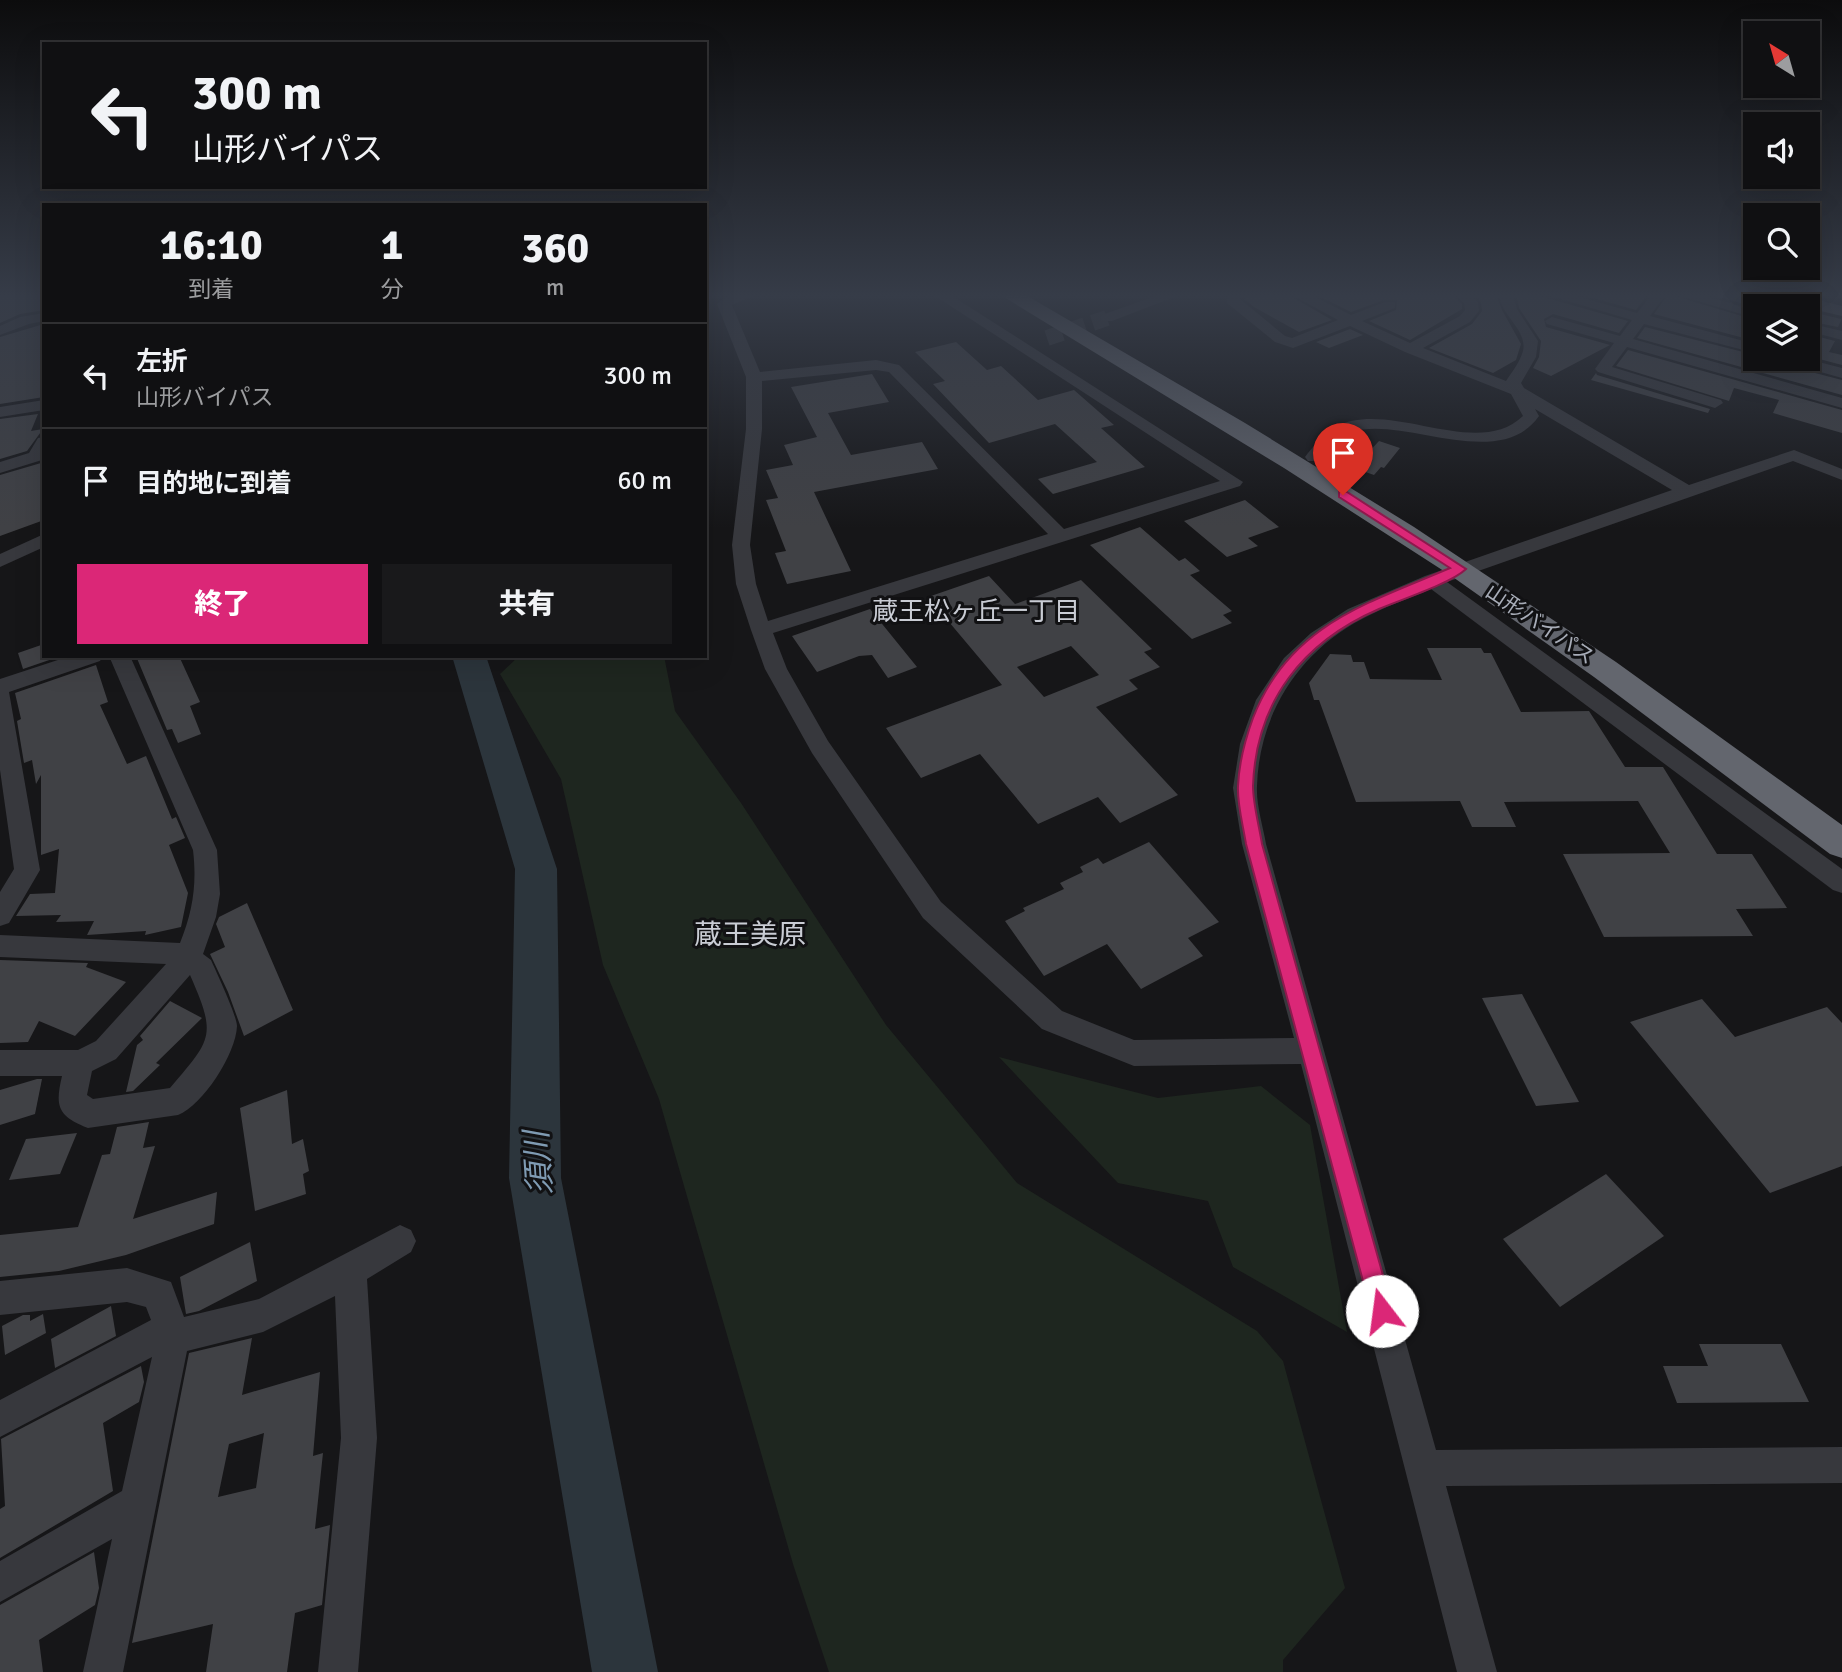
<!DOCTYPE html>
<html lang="ja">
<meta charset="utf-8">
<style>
:root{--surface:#101012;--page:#19191b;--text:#f1f3f6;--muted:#9c9d9f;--line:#303032;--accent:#db2777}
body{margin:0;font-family:Signika,"Noto Sans JP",sans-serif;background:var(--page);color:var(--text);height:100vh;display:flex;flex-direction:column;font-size:26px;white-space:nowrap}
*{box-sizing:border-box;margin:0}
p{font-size:23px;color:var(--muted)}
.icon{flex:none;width:38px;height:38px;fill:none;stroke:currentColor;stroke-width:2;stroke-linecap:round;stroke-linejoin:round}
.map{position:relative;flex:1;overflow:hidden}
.panel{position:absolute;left:42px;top:203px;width:665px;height:455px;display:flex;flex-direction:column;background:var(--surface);border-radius:0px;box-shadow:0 7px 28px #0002,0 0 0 2px var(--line)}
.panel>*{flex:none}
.banner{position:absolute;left:42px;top:42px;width:665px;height:147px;border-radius:0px;box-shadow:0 7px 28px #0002,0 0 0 2px var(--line);background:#101012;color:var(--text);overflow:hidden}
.needle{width:46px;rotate:323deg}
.controls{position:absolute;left:1743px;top:21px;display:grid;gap:14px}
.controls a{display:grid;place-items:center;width:77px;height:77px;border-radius:0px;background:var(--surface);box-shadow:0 7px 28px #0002,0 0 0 2px var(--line);font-size:35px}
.pin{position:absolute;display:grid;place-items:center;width:60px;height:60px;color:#fff;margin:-72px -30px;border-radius:50% 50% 50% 0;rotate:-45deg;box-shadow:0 0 7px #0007}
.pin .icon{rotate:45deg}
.me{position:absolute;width:77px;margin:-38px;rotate:345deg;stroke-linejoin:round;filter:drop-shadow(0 0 5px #0008)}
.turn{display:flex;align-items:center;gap:24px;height:147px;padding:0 35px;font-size:32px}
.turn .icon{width:91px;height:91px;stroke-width:2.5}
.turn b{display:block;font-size:49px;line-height:60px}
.eta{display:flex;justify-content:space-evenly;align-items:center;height:119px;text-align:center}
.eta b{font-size:42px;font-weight:800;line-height:49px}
.action{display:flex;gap:14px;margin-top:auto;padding:14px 35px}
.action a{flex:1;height:80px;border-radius:0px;background:var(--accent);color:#fff;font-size:28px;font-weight:800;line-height:80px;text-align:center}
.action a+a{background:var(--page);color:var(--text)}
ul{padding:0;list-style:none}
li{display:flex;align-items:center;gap:21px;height:105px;padding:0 35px;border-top:2px solid var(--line)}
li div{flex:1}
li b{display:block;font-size:26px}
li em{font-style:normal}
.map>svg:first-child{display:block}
.green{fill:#1e261f}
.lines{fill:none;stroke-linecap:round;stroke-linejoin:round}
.river{fill:#2c353c;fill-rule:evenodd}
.building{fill:#404145;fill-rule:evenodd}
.minor-tunnel{stroke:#333438;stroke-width:16;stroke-dasharray:16 8;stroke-linecap:butt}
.minor{fill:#37383d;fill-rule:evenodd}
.major{fill:#53555c;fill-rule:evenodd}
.highway{fill:#63666e;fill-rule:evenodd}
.route{fill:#db2777;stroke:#8e194d;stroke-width:2}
.labels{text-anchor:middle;stroke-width:6;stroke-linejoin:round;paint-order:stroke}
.far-street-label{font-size:21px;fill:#a8adb8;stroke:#111113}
.neighbourhood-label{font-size:26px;fill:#c9ccd4;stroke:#111113}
.quarter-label{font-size:28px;fill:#c9ccd4;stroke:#111113}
.near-water-label{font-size:32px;font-style:italic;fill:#7f9bb3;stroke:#111113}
</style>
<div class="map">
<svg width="1842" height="1672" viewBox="0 0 1842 1672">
<rect width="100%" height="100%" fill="#161618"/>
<!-- green -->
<g class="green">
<path d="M519 656H664L675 711 741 803 886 1025 1017 1183 1257 1331 1283 1361 1345 1588 1283 1660V1672H829L793 1564 659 1099 603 965 561 779 500 674Z"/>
<path d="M999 1057 1158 1098 1261 1086 1310 1125 1347 1332 1233 1267 1208 1201 1118 1183Z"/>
</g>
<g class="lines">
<!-- river -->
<path class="river" d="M452 656H486L557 869 561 1178 658 1672H592L509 1178 515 869Z"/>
</g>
<!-- building -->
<g class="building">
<path d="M0 294H44V310L20 314 0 323Z"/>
<path d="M1250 294H1287L1332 320 1299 332 1254 307 1244 299Z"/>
<path d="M1315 294H1452L1462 304V309L1410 340 1369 321 1396 310 1397 300H1384L1351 312Z"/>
<path d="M1475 294H1496L1502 310 1521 344 1516 360 1493 373 1429 348 1472 324 1482 311 1481 302Z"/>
<path d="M1516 294H1531L1554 300 1628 321 1619 333 1553 314 1544 319 1546 327 1610 345 1551 376 1533 368 1539 357 1541 341 1519 308Z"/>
<path d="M1579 294H1648L1636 310Z"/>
<path d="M1668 294 1755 320V341L1654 314Z"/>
<path d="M1709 294H1743L1755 297V307Z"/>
<path d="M1808 311 1841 319 1842 318 1838 327 1808 321Z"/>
<path d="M44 324V397L0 404V337Z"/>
<path d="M1645 327 1755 355V359H1778L1784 365 1842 380V395L1637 338Z"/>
<path d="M1350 329 1363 335 1329 348 1316 342Z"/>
<path d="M1808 334 1835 341 1829 352 1842 355V365L1808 356Z"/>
<path d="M956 342 987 370 1001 366 1038 400 1074 390 1114 425 1101 428 1145 467 1053 494 1038 479 1097 462 1055 424 989 443 933 384 945 381 915 352Z"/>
<path d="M1628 350 1842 410V433L1773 413 1779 400 1734 388 1729 401 1616 366Z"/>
<path d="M1596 373 1597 375 1710 409 1708 413 1591 380Z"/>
<path d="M872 374 889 402 828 413 851 455 922 442 938 469 814 492 851 571 787 584 775 553 786 551 766 500 778 498 766 470 793 465 784 445 817 437 791 387Z"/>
<path d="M38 414 31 431 43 429 27 451 0 459V419Z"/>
<path d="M1379 441 1400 448 1384 468 1381 467 1374 475 1354 468Z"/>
<path d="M41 463 44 467V520L0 536V475Z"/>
<path d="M1245 500 1279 527 1248 538 1258 546 1227 557 1184 521Z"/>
<path d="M1140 527 1179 561 1185 558 1200 571 1190 575 1232 611 1223 615 1232 623 1192 639 1090 545Z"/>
<path d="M989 576 1015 604 1081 580 1152 649 1144 652 1160 667 1129 680 1138 689 1096 707 1178 795 1120 823 1098 797 1038 824 980 754 921 778 886 728 1002 685 928 597ZM1071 646 1099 675 1044 697 1017 667Z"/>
<path d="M870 609 917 667 888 678 872 655 859 656 817 672 792 636Z"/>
<path d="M44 644V656H61L23 669 18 653Z"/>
<path d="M1427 648H1481L1484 653H1491L1521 712 1589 711 1625 767H1663L1717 854H1752L1787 908 1736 909 1753 936 1604 937 1563 854 1670 853 1638 801 1504 802 1516 827H1472L1460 801 1356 802 1319 700H1314L1309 683 1330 654 1351 655 1353 662H1364L1370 679 1442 680Z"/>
<path d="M136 656H179L200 702 190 706 201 734 178 743 172 729 167 730Z"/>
<path d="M96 665 108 702 100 705 127 764 146 756 172 819 176 817 185 838 169 845 188 893 181 927 145 935 146 931 87 935 94 921 56 922 61 915 16 916 30 894 55 893 59 849 41 855V775L36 784 32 760 24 763 17 721 21 719 15 693Z"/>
<path d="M1149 842 1219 922 1188 938 1203 956 1141 989 1107 944 1044 976 1005 921 1025 911 1023 908 1064 889 1060 883 1083 872 1080 867 1098 858 1103 864Z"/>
<path d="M247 903 293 1010 244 1036 228 992 210 954 225 947 216 924 219 917Z"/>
<path d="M0 960 88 963 86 967 126 982 75 1036 39 1021 28 1042 0 1043Z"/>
<path d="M1522 994 1579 1102 1536 1106 1482 998Z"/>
<path d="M1702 999 1735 1037 1827 1007 1842 1023V1166L1770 1193 1630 1022Z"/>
<path d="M170 1001 202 1018 156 1063 160 1065 133 1091 126 1092 137 1045 143 1040 140 1036Z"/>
<path d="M37 1079H42L35 1114 0 1125V1090Z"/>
<path d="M287 1090 292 1144 303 1139 309 1171 303 1174 306 1194 255 1211 240 1108Z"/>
<path d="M149 1122 143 1148 155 1146 133 1219 217 1192 214 1224 126 1255 59 1271 0 1277V1235L78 1227 102 1155 110 1154 117 1127Z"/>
<path d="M77 1133 60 1174 9 1180 26 1139Z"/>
<path d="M1606 1174 1664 1236 1560 1307 1503 1239Z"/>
<path d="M250 1242 257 1281 199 1311 186 1314 180 1277Z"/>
<path d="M111 1306 116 1336 55 1368 51 1339Z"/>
<path d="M43 1314 46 1333 5 1355 2 1326 23 1315H30V1321Z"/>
<path d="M252 1338 242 1395 320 1372 313 1456 323 1453 315 1529 330 1525 322 1605 295 1613 287 1672H206L213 1624 132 1643 189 1353ZM264 1433 256 1488 218 1497 229 1444Z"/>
<path d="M1699 1344H1781L1809 1402 1677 1403 1663 1366H1708Z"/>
<path d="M141 1366 144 1382 139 1402 103 1423 113 1491 0 1558V1509L5 1506 1 1439Z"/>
<path d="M94 1552 99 1588 95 1605 39 1640 43 1672H0V1605Z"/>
</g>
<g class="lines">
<!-- minor-tunnel -->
<path class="minor-tunnel" d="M1047 338 1107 318"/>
<!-- minor -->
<g class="minor">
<path d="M757 294 732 305 760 372 876 360 899 365 1064 529 1220 481 932 294H949L1243 482 1240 486 773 633 787 669 828 741 941 902 1062 1011 1134 1040 1294 1038 1242 844 1233 788 1240 744 1256 700 1284 658 1311 633 1348 609 1425 576 1672 490 1535 409 1539 416C1499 473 1402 415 1352 432 1338 437 1329 450 1320 461H1308L1305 457 1308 453C1316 444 1324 433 1335 427 1390 398 1476 461 1523 416L1511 394 1405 352 1350 326 1293 348 1275 342 1227 303V294H1247L1240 299 1285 336 1292 338 1338 320 1290 294H1309L1351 315 1385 302H1395V308L1362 321 1410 343 1460 316 1465 310 1464 303 1455 294H1471L1478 302 1479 311 1470 322 1423 348 1506 381C1512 372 1520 362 1523 351 1528 330 1500 315 1499 294H1513L1517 309 1538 341 1536 357 1521 383 1524 388 1689 485 1794 450 1842 469V480L1793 461 1447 582 1842 869V893L1833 890 1431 589C1408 599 1384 607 1362 619 1299 652 1259 714 1257 786 1256 805 1263 826 1266 844L1436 1450 1842 1447V1483L1446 1486 1497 1672H1457L1301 1064 1134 1066 1124 1062 1042 1029 923 918 812 753 765 669 751 630 736 584 732 545 746 429V377L717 304 730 294ZM876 370 889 372 1048 534 768 621 756 584 750 545 762 429V381Z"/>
<path d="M1161 294H1182L1112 321H1102L1100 318 1102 315Z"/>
<path d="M1544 294H1568L1637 313 1652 294H1666L1650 316 1755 344V353L1644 324 1633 339 1842 398V408L1627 347 1612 367 1721 400 1723 403 1715 408 1598 372 1595 369 1614 343 1547 324 1545 321 1552 317 1620 336 1632 320Z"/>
<path d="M1674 294H1698L1755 310V318Z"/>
<path d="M44 313V321L29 324 0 335V326L20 317Z"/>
<path d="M1808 323 1842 331V340L1808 331Z"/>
<path d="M1782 359H1807L1842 368V378L1785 362Z"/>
<path d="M44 400V410L0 417V407Z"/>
<path d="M44 437 42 460 0 473V462L29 453 38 438Z"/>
<path d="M44 534V547L0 567V554Z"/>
<path d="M70 656H103L100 661 9 692 40 870 9 923 0 926V892L14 869 0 770V679Z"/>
<path d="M109 656H130L217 850 220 894 216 917 203 954 211 960C216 971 237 1016 237 1026 236 1054 203 1105 178 1115L88 1128C57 1116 55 1106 62 1076H0V1050H78L96 1041 166 964 0 957V935L180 943C193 911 197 884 193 850ZM190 975C217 1036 212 1039 170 1088L93 1099 87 1095 92 1071 116 1059Z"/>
<path d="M400 1225 411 1230 416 1241 411 1252 367 1279 377 1438 358 1672H318L341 1438 335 1296 263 1332 187 1351 123 1672H83L112 1539 0 1602V1561L122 1491 152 1357 0 1437V1400L151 1320 146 1307 127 1302 0 1315V1281L127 1268 171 1282 184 1317 259 1299Z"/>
</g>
<!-- major -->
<path class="major" d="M1763 294H1794L1842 306V316L1765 298Z"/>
<!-- highway -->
<path class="highway" d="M999 294H1024L1245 423 1414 527 1616 662 1842 825V858L1830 854 1594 677 1450 575 1284 468Z"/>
</g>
<!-- sky -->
<linearGradient id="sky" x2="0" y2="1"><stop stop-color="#0c0c0d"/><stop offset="0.56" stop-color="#363c48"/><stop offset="1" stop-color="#363c48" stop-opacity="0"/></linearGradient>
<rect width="1842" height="528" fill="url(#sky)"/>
<!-- route -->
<path class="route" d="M1339 492H1347L1466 569C1452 583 1400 600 1379 609 1303 642 1256 701 1253 786 1253 804 1259 825 1262 844L1393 1311 1390 1319 1382 1322 1374 1319 1371 1311 1246 844C1243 825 1237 804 1238 786 1239 762 1245 740 1253 718 1289 625 1366 604 1450 568L1339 497Z"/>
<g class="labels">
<!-- far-street labels -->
<g class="far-street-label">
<text transform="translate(1540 624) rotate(34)" y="7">山形バイパス</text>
</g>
<!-- neighbourhood labels -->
<g class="neighbourhood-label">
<text x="976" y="620">蔵王松ヶ丘一丁目</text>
</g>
<!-- quarter labels -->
<g class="quarter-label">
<text x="750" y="944">蔵王美原</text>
</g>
<!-- near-water labels -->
<g class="near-water-label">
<text transform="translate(538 1163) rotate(-94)" y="11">須川</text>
</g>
</g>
</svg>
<div class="controls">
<a><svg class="needle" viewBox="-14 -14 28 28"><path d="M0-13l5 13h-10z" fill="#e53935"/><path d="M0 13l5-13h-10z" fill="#9c9d9f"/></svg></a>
<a><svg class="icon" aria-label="sound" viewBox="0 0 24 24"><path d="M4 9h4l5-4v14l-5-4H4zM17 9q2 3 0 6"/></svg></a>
<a><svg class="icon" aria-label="search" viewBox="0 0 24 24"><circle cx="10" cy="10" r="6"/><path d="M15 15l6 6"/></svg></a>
<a><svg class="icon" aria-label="layers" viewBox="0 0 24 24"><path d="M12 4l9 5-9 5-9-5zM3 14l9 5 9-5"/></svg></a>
</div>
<div class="pin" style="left:1343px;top:495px;background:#d93025"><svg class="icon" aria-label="arrive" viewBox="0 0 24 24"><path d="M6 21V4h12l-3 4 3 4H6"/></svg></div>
<svg class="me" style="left:1382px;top:1311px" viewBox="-20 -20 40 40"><circle r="19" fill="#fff"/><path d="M0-13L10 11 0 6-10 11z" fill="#db2777"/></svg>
<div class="banner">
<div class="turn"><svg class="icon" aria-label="left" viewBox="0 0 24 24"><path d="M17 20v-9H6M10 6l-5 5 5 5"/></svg><div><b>300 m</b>山形バイパス</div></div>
</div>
<section class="panel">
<div class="eta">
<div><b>16:10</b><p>到着</p></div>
<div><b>1</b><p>分</p></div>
<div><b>360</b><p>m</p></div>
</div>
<ul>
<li><svg class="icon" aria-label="left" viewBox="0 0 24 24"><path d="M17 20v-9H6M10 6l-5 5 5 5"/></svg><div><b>左折</b><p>山形バイパス</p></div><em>300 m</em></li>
<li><svg class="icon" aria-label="arrive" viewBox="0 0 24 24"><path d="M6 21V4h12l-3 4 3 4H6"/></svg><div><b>目的地に到着</b></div><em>60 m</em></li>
</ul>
<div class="action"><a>終了</a><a>共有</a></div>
</section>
</div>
